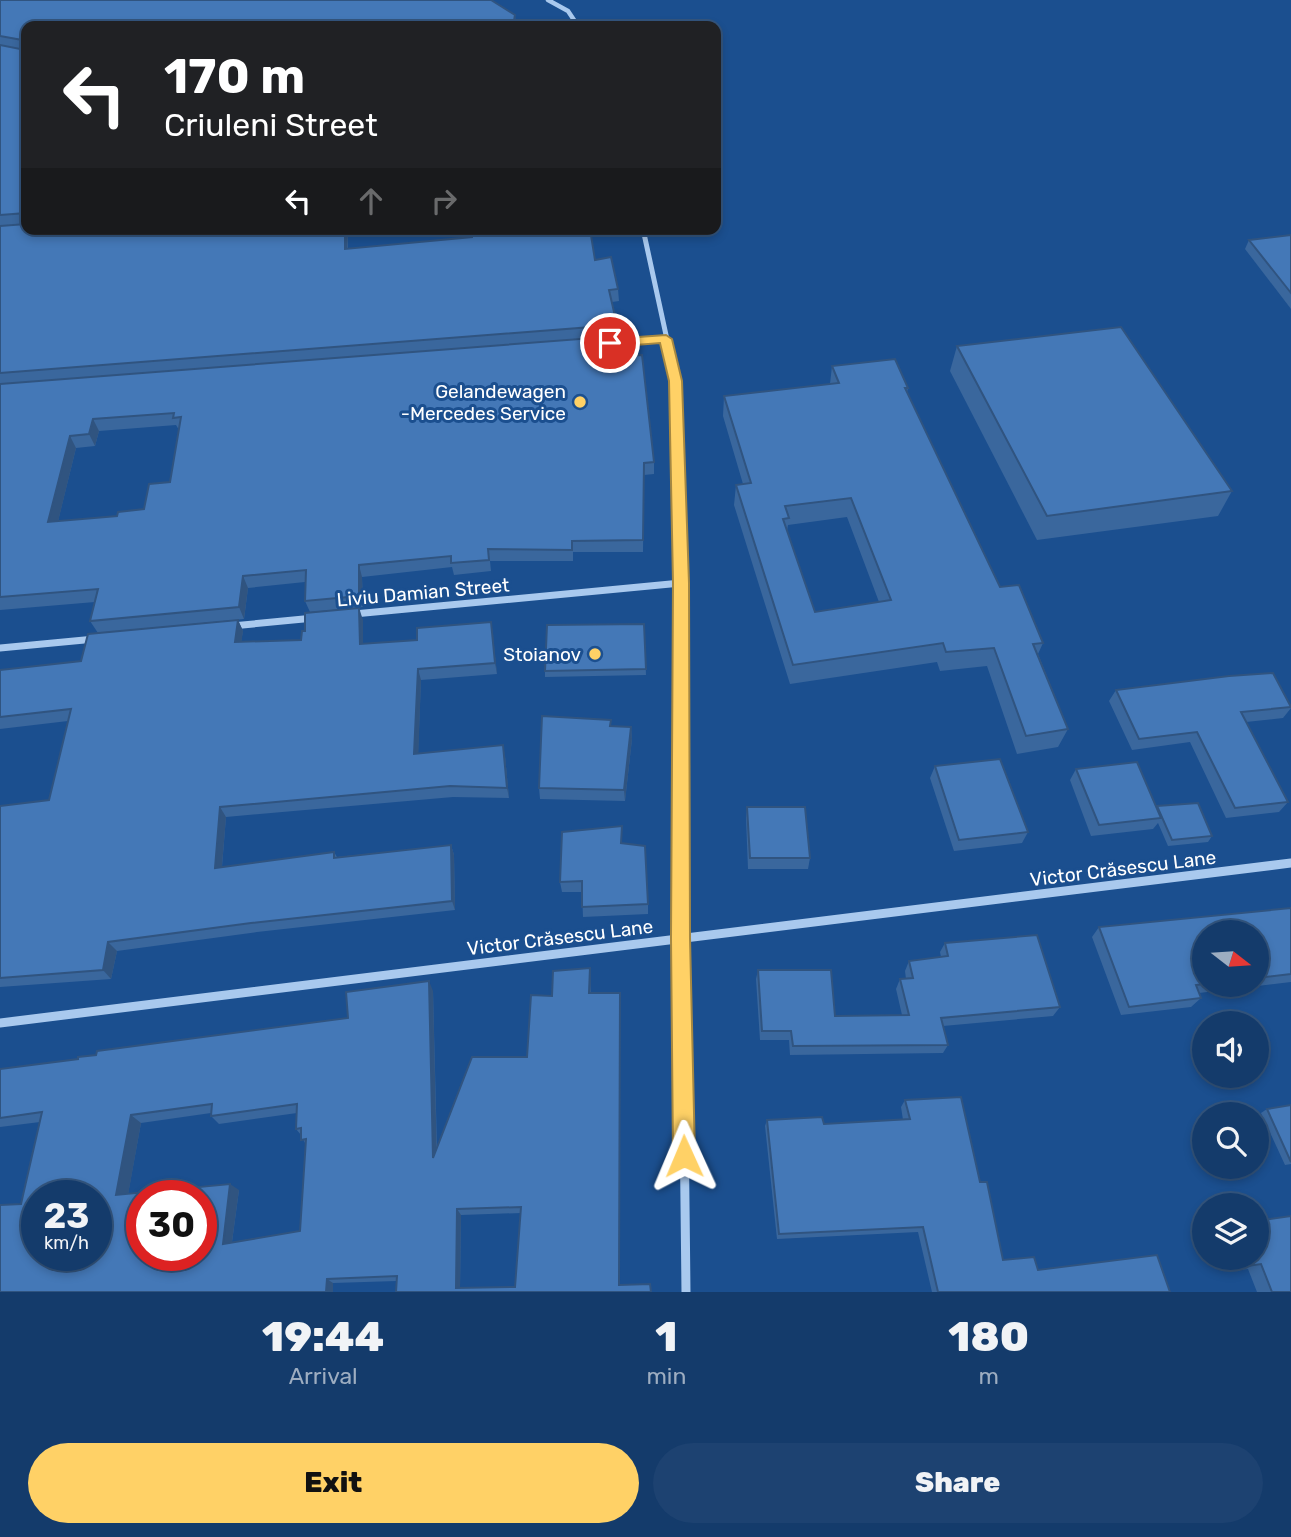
<!DOCTYPE html>
<meta charset="utf-8">
<style>
:root{--surface:#143b6b;--page:#1d4271;--text:#f1f3f6;--muted:#9dadc1;--line:#33557e;--accent:#ffd166}
body{margin:0;font-family:Rubik,sans-serif;background:var(--page);color:var(--text);height:100vh;display:flex;flex-direction:column;font-size:26px;white-space:nowrap}
*{box-sizing:border-box;margin:0}
p{font-size:23px;color:var(--muted)}
.icon{flex:none;width:38px;height:38px;fill:none;stroke:currentColor;stroke-width:2;stroke-linecap:round;stroke-linejoin:round}
.map{position:relative;height:1292px;overflow:hidden}
.panel{display:flex;flex-direction:column;background:var(--surface);flex:1}
.panel>*{flex:none}
.banner{position:absolute;left:21px;top:21px;width:700px;height:214px;border-radius:14px;box-shadow:0 4px 10px #0003,0 0 0 2px var(--line);background:#202124;color:#fff;overflow:hidden}
.needle{width:46px;rotate:107deg}
.tools{position:absolute;left:1192px;top:920px;display:grid;gap:14px}
.tools a{display:grid;place-items:center;width:77px;height:77px;border-radius:50%;background:var(--surface);box-shadow:0 4px 10px #0003,0 0 0 2px var(--line);font-size:35px}
.speed{position:absolute;left:21px;top:1180px;display:flex;gap:14px;font-size:35px;font-weight:700;text-align:center}
.speed>*{display:grid;place-content:center;width:91px;height:91px;border-radius:50%;background:var(--surface);box-shadow:0 4px 10px #0003,0 0 0 2px var(--line);line-height:1}
.speed small{font-size:18px;font-weight:400}
.speed .limit{border:10px solid #d22;background:#fff;color:#111}
.pin{position:absolute;display:grid;place-items:center;width:60px;height:60px;color:#fff;margin:-30px;border:4px solid #fff;border-radius:50%;box-shadow:0 2px 7px #0007}
.me{position:absolute;width:77px;margin:-38px;rotate:359deg;stroke-linejoin:round;filter:drop-shadow(0 0 5px #0008)}
.turn{display:flex;align-items:center;gap:24px;height:147px;padding:0 28px;font-size:32px}
.turn .icon{width:91px;height:91px;stroke-width:2.5}
.turn b{display:block;font-size:49px;line-height:60px}
.lanes{display:flex;align-items:center;height:66px;padding:0 28px;background:#0003;justify-content:center;gap:35px;direction:ltr}
.lanes .off{opacity:.35}
.eta{display:flex;justify-content:space-evenly;align-items:center;height:119px;text-align:center}
.eta b{font-size:42px;font-weight:800;line-height:49px}
.primary-button{display:flex;gap:14px;margin-top:auto;padding:14px 28px}
.primary-button a{flex:1;height:80px;border-radius:42px;background:var(--accent);color:#111;font-size:28px;font-weight:800;line-height:80px;text-align:center}
.primary-button a+a{background:var(--page);color:var(--text)}
.map>svg:first-child{display:block}
.lines{fill:none;stroke-linecap:round;stroke-linejoin:round}
.minor-far3{stroke:#a9c9ee;stroke-width:4.5}
.minor-far2{stroke:#a9c9ee;stroke-width:5}
.minor-far1{stroke:#a9c9ee;stroke-width:7}
.minor{stroke:#a9c9ee;stroke-width:9}
.wall{fill:#3a679d;fill-rule:evenodd}
.shaded-wall{fill:#305480}
.building{fill:#4478b7;stroke:#305480;stroke-width:2;fill-rule:evenodd}
.route{fill:#ffd166;stroke:#a68842;stroke-width:2}
.poi-dot{fill:#ffd166;stroke:#1b4f8f;stroke-width:2.5}
.labels{text-anchor:middle;stroke-width:6;stroke-linejoin:round;paint-order:stroke}
.poi-label{font-size:19px;fill:#fff;stroke:#1b4f8f;text-anchor:end}
.street-label{font-size:19px;fill:#fff;stroke:#1b4f8f}
</style>
<div class="map">
<svg width="1291" height="1292" viewBox="0 0 1291 1292">
<rect width="100%" height="100%" fill="#1b4f8f"/>
<g class="lines">
<!-- minor-far3 -->
<g class="minor-far3">
<path d="M548 0 568 11 578 26"/>
<path d="M523 26H545"/>
</g>
<!-- minor-far2 -->
<g class="minor-far2">
<path d="M643 229 676 381 679 501"/>
<path d="M611 343 665 339"/>
</g>
<!-- minor-far1 -->
<g class="minor-far1">
<path d="M679 500 681 852"/>
<path d="M354 614 681 583"/>
<path d="M232 626 314 618"/>
<path d="M0 648 95 639"/>
</g>
<!-- minor -->
<g class="minor">
<path d="M681 850 686 1292"/>
<path d="M0 1023 1291 863"/>
</g>
</g>
<!-- wall -->
<g class="wall">
<path d="M0 0 515 15 516 26H26V229H348V248L595 260 618 289 619 301 612 302 617 325V336L654 462V474L644 475 643 552H573V561H490L491 571 454 575 452 567 362 577 363 607 310 612 305 601V582L248 588 244 619 98 633 90 621 95 602 0 610ZM176 425 179 430 170 482 144 509 117 516 58 521 76 448 95 446 99 431Z"/>
<path d="M1291 235V309L1245 249 1249 240Z"/>
<path d="M957 346 1232 491 1218 516 1037 540 950 371Z"/>
<path d="M832 366 908 388 907 392 1000 587 1043 643 1038 654 1068 729 1058 747 1017 754 987 666 940 671 937 662 790 684 734 505 736 485 743 484 723 416 724 396 830 384ZM847 517 879 602 815 612 787 531 788 525Z"/>
<path d="M238 620 243 631 241 642 301 640 363 620V644L417 640 491 622 497 674 421 680 418 754 505 756 509 798 453 797 226 817 222 867 334 852 337 857 451 845 454 855 455 910 257 932 117 951 111 979 0 987V806L49 800 68 721 0 729V670L81 661Z"/>
<path d="M644 624 646 675 545 677V671Z"/>
<path d="M1116 690 1291 706V708L1283 718 1246 722 1288 802 1279 812 1226 818 1190 742 1132 750 1109 701Z"/>
<path d="M611 720V726L631 727 632 739 625 801 540 799 539 788Z"/>
<path d="M935 766 1028 832 1022 843 954 851 930 778Z"/>
<path d="M1076 769 1157 807 1212 836 1208 842 1168 846 1158 823 1153 829 1091 836 1070 780Z"/>
<path d="M747 807 810 858 808 869H748L746 818Z"/>
<path d="M622 826V843L648 904V914L583 917 582 892H562L560 882Z"/>
<path d="M1291 908V982L1199 993 1201 998 1191 1007 1121 1015 1092 937 1099 927ZM1204 933H1256V985H1204Z"/>
<path d="M945 943 1060 1007 1053 1016 943 1026 948 1045 943 1053 790 1055 789 1040H760L756 979 758 970 835 1016 902 1015 896 989 900 979H906L905 971 909 961 941 957 940 952Z"/>
<path d="M590 968 591 993 619 1285 396 1292 397 1281 333 1283V1292H0L40 1122 0 1127V1069L78 1059 96 1055 348 1018 433 991 437 1148 527 1057 552 996ZM211 1113V1116L219 1124 297 1113 296 1129 301 1135 306 1145 300 1231 232 1242 239 1190 128 1194 141 1123ZM521 1213 515 1287 460 1288 461 1215Z"/>
<path d="M905 1100 980 1182 1003 1260 1038 1270 1170 1292H932L918 1232 777 1239 765 1126 767 1120 824 1124 903 1120 901 1107Z"/>
<path d="M1291 1105V1164L1285 1165 1261 1113 1267 1109Z"/>
<path d="M1225 1258H1256L1291 1292H1257L1248 1269 1229 1271Z"/>
</g>
<!-- shaded-wall -->
<g class="shaded-wall">
<path d="M345 229H348L347 261 345 249Z"/>
<path d="M93 419 99 431 95 446 89 434Z"/>
<path d="M70 436 76 448 55 534 48 522Z"/>
<path d="M359 565 362 577 363 607 359 596Z"/>
<path d="M243 576 248 588 244 619 239 607Z"/>
<path d="M359 608 363 620V655L360 644Z"/>
<path d="M238 620 243 631 240 653 235 642Z"/>
<path d="M491 622 493 633 497 674 495 663Z"/>
<path d="M418 669 421 680 418 764 414 754Z"/>
<path d="M631 727 632 739 625 801 624 790Z"/>
<path d="M503 745 505 756 509 798 507 788Z"/>
<path d="M220 807 226 817 221 877 215 868Z"/>
<path d="M451 845 454 855 455 910 452 901Z"/>
<path d="M108 942 117 951 111 979 103 970Z"/>
<path d="M590 968 591 978 590 1002 589 993Z"/>
<path d="M429 981 433 991 437 1165 433 1158Z"/>
<path d="M131 1115 141 1123 127 1201 116 1195Z"/>
<path d="M230 1184 239 1190 231 1249 223 1244Z"/>
<path d="M457 1209 461 1215 460 1292 456 1288Z"/>
<path d="M327 1279 333 1283V1292H326Z"/>
</g>
<!-- building -->
<g class="building">
<path d="M0 0H491L515 15 513 26H26V213L0 215V45L20 49 26 44 22 40 0 36Z"/>
<path d="M26 224V229H345V249L472 237V229H590L595 260 611 257 618 289 609 290 617 325 0 373V226Z"/>
<path d="M1291 235V293L1249 240Z"/>
<path d="M1121 327 1232 491 1047 516 957 346Z"/>
<path d="M619 336 623 356 642 355 654 462 644 463 643 540 572 541V550L488 549 489 560 451 563V556L359 565V596L305 601 306 570 243 576 239 607 90 621 98 589 0 597V384ZM174 413 173 418 181 417 170 482 149 484 144 509 118 512 117 516 48 522 70 436 89 434 93 419Z"/>
<path d="M895 359 908 388H905L1000 587 1019 585 1043 643 1033 644 1068 729 1026 736 994 648 946 652 943 643 793 665 736 485 751 483 724 396 839 383 832 366ZM851 498 891 600 815 612 783 519 789 518 785 506Z"/>
<path d="M359 608 360 644 417 640V628L491 622 495 663 418 669 414 754 503 745 507 788 450 786 220 807 215 868 334 852V858L451 845 452 901 251 923 108 942 103 970 0 978V806L49 800 71 709 0 717V670L81 661 88 634 238 620 235 642 301 640 302 631H305V613Z"/>
<path d="M644 624 646 669 545 671 547 625Z"/>
<path d="M1273 673 1291 707 1241 712 1288 802 1235 808 1197 732 1139 739 1116 690 1229 676Z"/>
<path d="M542 716 611 720 610 726 631 727 624 790 539 788Z"/>
<path d="M1000 759 1028 832 959 840 935 766Z"/>
<path d="M1137 762 1161 818 1099 825 1076 769Z"/>
<path d="M1198 803 1212 836 1172 840 1157 806Z"/>
<path d="M747 807H805L810 858H750Z"/>
<path d="M622 826 621 843 645 846 648 904 582 907V881L560 882 562 832Z"/>
<path d="M1291 908V974L1256 978V933H1204V984L1196 985 1201 998 1129 1007 1099 927Z"/>
<path d="M1037 935 1060 1007 941 1018 948 1045 793 1046 791 1031H762L758 970H831L835 1016 909 1015 900 979 913 978 909 961 948 956 945 943Z"/>
<path d="M590 968 589 993H620L619 1285 650 1284 651 1292H396L397 1276 327 1279 326 1292H0V1205L21 1204 42 1112 0 1118V1069L78 1059V1057L96 1055 97 1051 348 1018 346 992 429 981 433 1158 472 1057H527L531 995 552 996 553 971ZM212 1104 211 1116 297 1104 296 1129 301 1128V1140L306 1139 300 1231 223 1244 230 1184 116 1195 131 1115ZM37 1195H96V1255H37ZM142 1195H201V1255H142ZM521 1207 515 1287 456 1288 457 1209Z"/>
<path d="M961 1097 980 1182H987L1003 1260 1034 1257 1038 1270 1157 1255 1170 1292H938L923 1227 779 1234 767 1120 822 1117 824 1124 910 1119 905 1100Z"/>
<path d="M1291 1105V1162L1267 1109Z"/>
<path d="M1291 1216V1292H1272L1261 1264 1241 1267 1238 1258H1256V1221Z"/>
</g>
<!-- route -->
<path class="route" d="M666 335 672 339 682 381 689 583 690 938 695 1156 692 1163 684 1167 677 1163 673 1156 671 938 673 583 669 381 660 343 610 347 604 343 610 339Z"/>
<!-- markers -->
<g class="poi-dot">
<circle cx="580" cy="402" r="7"/>
<circle cx="595" cy="654" r="7"/>
</g>
<g class="labels">
<!-- poi labels -->
<g class="poi-label">
<text x="566" y="398">Gelandewagen<tspan x="566" dy="22">-Mercedes Service</tspan></text>
<text x="581" y="661">Stoianov</text>
</g>
<!-- street labels -->
<g class="street-label">
<text transform="translate(423 592) rotate(-5)" y="7">Liviu Damian Street</text>
<text transform="translate(1123 868) rotate(-7)" y="7">Victor Crăsescu Lane</text>
<text transform="translate(560 937) rotate(-7)" y="7">Victor Crăsescu Lane</text>
</g>
</g>
</svg>
<div class="tools">
<a><svg class="needle" viewBox="-14 -14 28 28"><path d="M0-13l5 13h-10z" fill="#e53935"/><path d="M0 13l5-13h-10z" fill="#9dadc1"/></svg></a>
<a><svg class="icon" aria-label="sound" viewBox="0 0 24 24"><path d="M4 9h4l5-4v14l-5-4H4zM17 9q2 3 0 6"/></svg></a>
<a><svg class="icon" aria-label="search" viewBox="0 0 24 24"><circle cx="10" cy="10" r="6"/><path d="M15 15l6 6"/></svg></a>
<a><svg class="icon" aria-label="layers" viewBox="0 0 24 24"><path d="M12 4l9 5-9 5-9-5zM3 14l9 5 9-5"/></svg></a>
</div>
<div class="speed"><div>23<small>km/h</small></div><div class="limit">30</div></div>
<div class="pin" style="left:610px;top:343px;background:#d93025"><svg class="icon" aria-label="arrive" viewBox="0 0 24 24"><path d="M6 21V4h12l-3 4 3 4H6"/></svg></div>
<svg class="me" style="left:684px;top:1156px" viewBox="-20 -20 40 40"><path d="M0-17L14 15 0 8-14 15z" fill="#ffd166" stroke="#fff" stroke-width="4"/></svg>
<div class="banner">
<div class="turn"><svg class="icon" aria-label="left" viewBox="0 0 24 24"><path d="M17 20v-9H6M10 6l-5 5 5 5"/></svg><div><b>170 m</b>Criuleni Street</div></div>
<div class="lanes"><svg class="icon" aria-label="left" viewBox="0 0 24 24"><path d="M17 20v-9H6M10 6l-5 5 5 5"/></svg><svg class="icon off" aria-label="ahead" viewBox="0 0 24 24"><path d="M12 20V5M6 11l6-6 6 6"/></svg><svg class="icon off" aria-label="right" viewBox="0 0 24 24"><path d="M7 20v-9h11M14 6l5 5-5 5"/></svg></div>
</div>
</div>
<section class="panel">
<div class="eta">
<div><b>19:44</b><p>Arrival</p></div>
<div><b>1</b><p>min</p></div>
<div><b>180</b><p>m</p></div>
</div>
<div class="primary-button"><a>Exit</a><a>Share</a></div>
</section>
